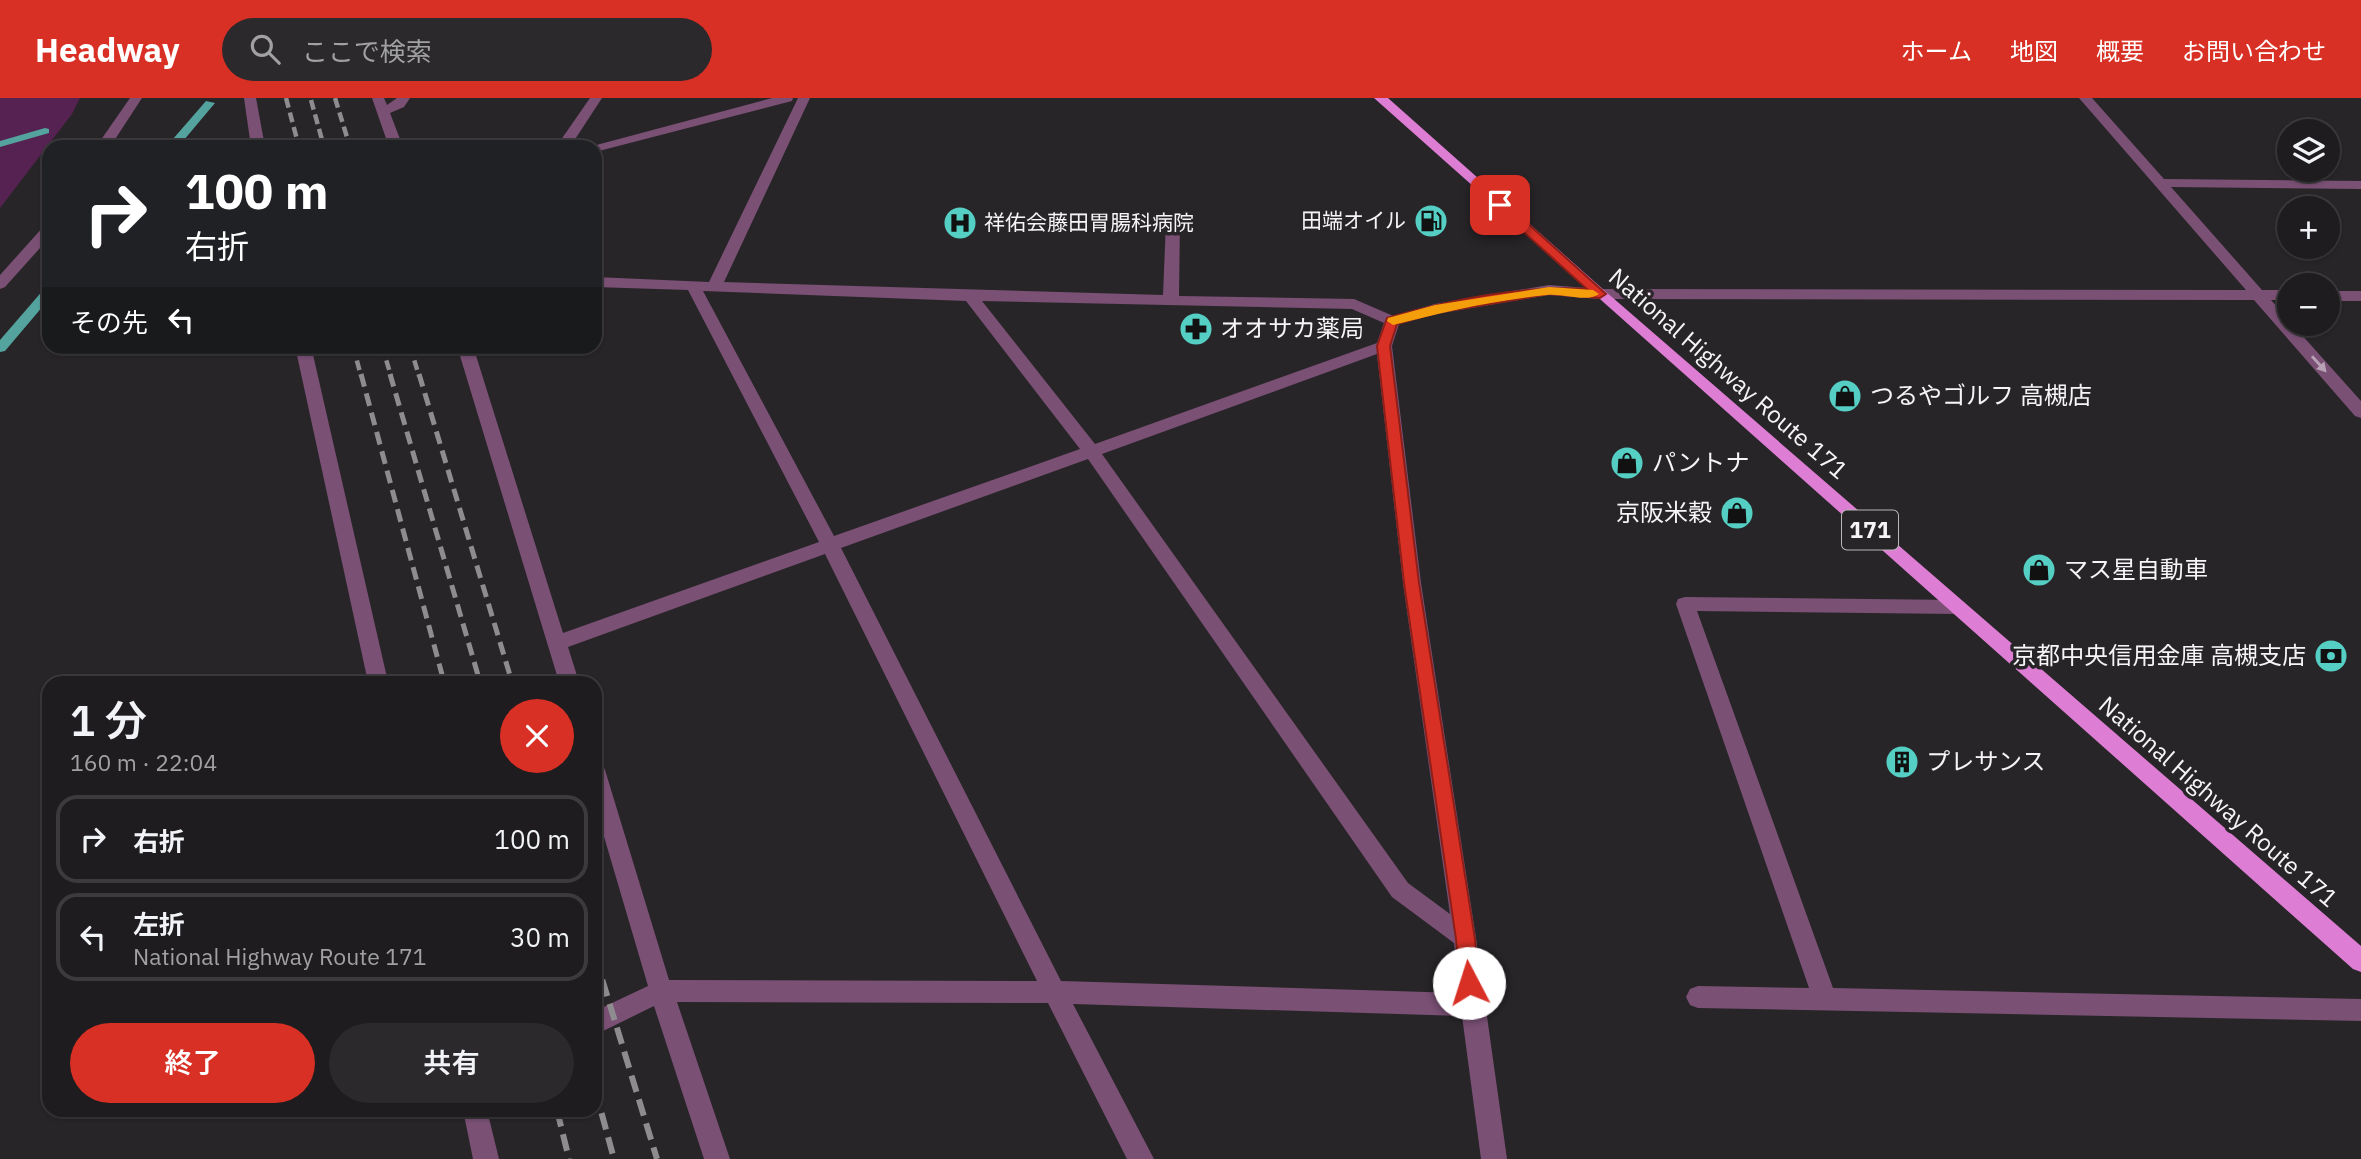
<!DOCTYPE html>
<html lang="ja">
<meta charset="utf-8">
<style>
:root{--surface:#1e1c1e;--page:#2b292b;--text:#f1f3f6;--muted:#a1a1a4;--line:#3c3a3c;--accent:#d93025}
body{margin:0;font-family:"IBM Plex Sans","Noto Sans JP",sans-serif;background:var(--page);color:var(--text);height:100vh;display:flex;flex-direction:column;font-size:26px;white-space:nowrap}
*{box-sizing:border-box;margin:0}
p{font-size:23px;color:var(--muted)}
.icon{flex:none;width:38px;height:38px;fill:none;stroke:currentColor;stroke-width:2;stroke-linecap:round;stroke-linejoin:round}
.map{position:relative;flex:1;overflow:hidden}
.panel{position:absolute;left:42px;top:578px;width:560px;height:441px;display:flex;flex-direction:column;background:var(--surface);border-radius:21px;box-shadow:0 2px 5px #0004,0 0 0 2px var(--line)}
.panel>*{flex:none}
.hud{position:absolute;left:42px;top:42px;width:560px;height:214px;border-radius:21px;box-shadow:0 2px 5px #0004,0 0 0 2px var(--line);background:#202124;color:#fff;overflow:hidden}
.buttons{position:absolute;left:2277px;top:21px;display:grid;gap:14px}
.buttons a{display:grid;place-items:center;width:63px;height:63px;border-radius:50%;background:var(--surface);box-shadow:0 2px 5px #0004,0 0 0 2px var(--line);font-size:35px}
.pin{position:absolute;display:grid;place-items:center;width:60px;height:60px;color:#fff;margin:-30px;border-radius:14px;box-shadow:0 4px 10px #0006}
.me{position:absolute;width:77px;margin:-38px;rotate:355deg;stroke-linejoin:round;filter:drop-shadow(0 0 5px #0008)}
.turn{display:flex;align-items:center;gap:24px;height:147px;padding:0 28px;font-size:32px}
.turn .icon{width:91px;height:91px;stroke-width:2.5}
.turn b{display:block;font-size:49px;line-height:60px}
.then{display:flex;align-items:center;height:66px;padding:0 28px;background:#0003;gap:14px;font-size:26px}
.round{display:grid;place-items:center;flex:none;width:74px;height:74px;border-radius:37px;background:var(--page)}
.overview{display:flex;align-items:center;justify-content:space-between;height:119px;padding:0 28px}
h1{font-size:42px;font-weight:600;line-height:52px}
.primary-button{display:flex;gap:14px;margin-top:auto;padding:14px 28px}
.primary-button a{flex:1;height:80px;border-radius:42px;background:var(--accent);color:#fff;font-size:28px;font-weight:600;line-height:80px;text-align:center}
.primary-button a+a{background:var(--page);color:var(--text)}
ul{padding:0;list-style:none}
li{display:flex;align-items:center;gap:21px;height:88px;margin:0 14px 10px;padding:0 14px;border:4px solid var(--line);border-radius:21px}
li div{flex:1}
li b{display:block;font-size:26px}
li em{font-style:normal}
header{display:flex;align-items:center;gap:42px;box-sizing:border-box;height:98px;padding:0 35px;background:var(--accent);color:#fff}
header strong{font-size:33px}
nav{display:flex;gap:38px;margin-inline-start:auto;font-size:24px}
.search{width:490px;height:63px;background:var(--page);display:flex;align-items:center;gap:18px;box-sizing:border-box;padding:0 24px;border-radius:38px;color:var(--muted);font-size:26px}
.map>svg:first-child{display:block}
.green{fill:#552251}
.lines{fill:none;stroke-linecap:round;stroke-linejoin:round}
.stream{fill:#54a39e;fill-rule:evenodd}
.minor{fill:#7a5075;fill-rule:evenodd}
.tertiary{fill:#7a5075;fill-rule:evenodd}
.trunk{fill:#de7dd4;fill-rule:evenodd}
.rail-far2{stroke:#8e8c8e;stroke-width:4.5;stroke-dasharray:10 5;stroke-linecap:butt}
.rail-far1{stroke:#8e8c8e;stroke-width:5;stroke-dasharray:13 7;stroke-linecap:butt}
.rail{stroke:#8e8c8e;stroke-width:6;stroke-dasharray:17 8;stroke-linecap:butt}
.oneway{fill:#b8a2b6}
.route{fill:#d93025;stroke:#8d1f18;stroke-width:2}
.slow{fill:#f59e0b}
.labels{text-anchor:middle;stroke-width:7;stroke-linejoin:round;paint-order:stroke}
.far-poi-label{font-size:21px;fill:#f6f4f6;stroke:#282528;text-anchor:end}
.shield{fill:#282528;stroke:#b8b6b8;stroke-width:2}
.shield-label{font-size:23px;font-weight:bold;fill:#f6f4f6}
.poi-label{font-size:24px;fill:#f6f4f6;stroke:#282528;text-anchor:start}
.street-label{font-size:24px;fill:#f6f4f6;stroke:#282528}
</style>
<header>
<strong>Headway</strong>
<div class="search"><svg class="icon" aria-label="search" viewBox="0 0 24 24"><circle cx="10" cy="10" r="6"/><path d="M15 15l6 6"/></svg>ここで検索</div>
<nav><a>ホーム</a><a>地図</a><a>概要</a><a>お問い合わせ</a></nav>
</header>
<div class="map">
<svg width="2361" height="1061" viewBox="0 0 2361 1061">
<rect width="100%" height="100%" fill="#282528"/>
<!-- green -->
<path class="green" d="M0 0H80L72 16 0 110Z"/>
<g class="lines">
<!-- stream -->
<g class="stream">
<path d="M206 3 215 5 178 49H166Z"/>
<path d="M45 30 49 31V35L0 49V43Z"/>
<path d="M49 189V201L5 253 0 254V242L45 190Z"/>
</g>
<!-- minor -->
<g class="minor">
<path d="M244 0H256L265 49H251Z"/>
<path d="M372 0H384L387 7 397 0H410L404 9 390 15 403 49H389Z"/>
<path d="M590 0H602L570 49H556Z"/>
<path d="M772 0H793L792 3 595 54V49H589Z"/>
<path d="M798 0H810L724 184 1163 197 1166 124 1173 120 1180 124 1179 198 1354 201 1398 220 1400 223 1392 248 1421 485 1476 840 1507 1061H1481L1462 918 1073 906 1154 1061H1127L1048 905 677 904 730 1061H704L654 908 595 937V913L648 888 595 708V663L602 666 605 672 669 882 1037 883 825 456 568 549 579 584H559L457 248H473L563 535 819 444 688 192 595 189V179L709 184ZM703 193 966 203 1080 351 834 438ZM982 203 1352 211 1384 225 1377 245 1095 346ZM1377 256 1403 485 1450 816 1408 785 1102 356ZM1088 361 1392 799 1454 845 1459 895 1061 883 841 450Z"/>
<path d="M2079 0H2092L2164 81 2361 83V91L2171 89 2262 192H2289V202H2271L2289 222V226H2292L2361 303V320L2355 318 2254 202 1600 201 1592 196 1600 191 2246 192Z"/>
<rect x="2328" y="193" width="33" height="10"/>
<path d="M295 248H311L388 584H368Z"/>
<path d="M1685 499 1957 502 1964 504 1966 509 1964 514 1957 516 1697 513 1833 890 2361 901V923L1698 910 1690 907 1686 899 1690 891 1698 888 1809 890 1676 506 1678 501Z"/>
<path d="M463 1012H487L499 1061H473Z"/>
</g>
<!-- tertiary -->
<g class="tertiary">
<path d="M130 0H142L110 49H96Z"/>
<path d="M49 127V140L5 189 0 191V177L44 128Z"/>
<path d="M1549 187 1600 191 1608 196 1600 201 1549 197 1436 216 1392 228 1384 223 1386 220 1435 206Z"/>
</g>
<!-- trunk -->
<path class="trunk" d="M1374 0H1388L1605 193 2361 848V874L2353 871Z"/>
<!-- rail-far2 -->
<g class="rail-far2">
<path d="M286 0 299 49"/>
<path d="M335 0 350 49"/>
<path d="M311 2 324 49"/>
<path d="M353 248 361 278"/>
<path d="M382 248 391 278"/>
<path d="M410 248 419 278"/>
</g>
<!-- rail-far1 -->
<g class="rail-far1">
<path d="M361 276 444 584"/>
<path d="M390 276 480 584"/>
<path d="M419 276 512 584"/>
</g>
<!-- rail -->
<g class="rail">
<path d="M595 858 657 1061"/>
<path d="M595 991 614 1061"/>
<path d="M557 1012 569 1061"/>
</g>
</g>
<!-- one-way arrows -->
<defs><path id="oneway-solid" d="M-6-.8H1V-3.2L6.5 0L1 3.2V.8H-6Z" transform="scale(1.75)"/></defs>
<use class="oneway" href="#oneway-solid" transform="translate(2319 266) rotate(48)"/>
<!-- route -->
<path class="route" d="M1496 104H1504L1606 196 1600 200 1549 196 1436 215 1397 226 1390 248 1419 485 1475 841 1479 885 1476 891 1469 894 1463 891 1460 885 1456 841 1404 485 1377 248 1387 220C1451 202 1520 187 1587 191L1496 109Z"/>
<!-- slow -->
<path class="slow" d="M1549 189 1593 192 1599 196C1587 205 1562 195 1547 197 1495 202 1443 214 1393 227L1387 223 1388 220 1435 207Z"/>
<!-- icons -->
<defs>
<symbol id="fuel-disc" viewBox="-11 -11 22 22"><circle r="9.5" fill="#55cec4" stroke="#282528"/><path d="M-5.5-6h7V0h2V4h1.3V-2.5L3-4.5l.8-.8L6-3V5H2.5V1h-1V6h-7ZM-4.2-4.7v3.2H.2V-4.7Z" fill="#111"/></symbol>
<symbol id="hospital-disc" viewBox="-11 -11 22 22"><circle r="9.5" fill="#55cec4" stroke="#282528"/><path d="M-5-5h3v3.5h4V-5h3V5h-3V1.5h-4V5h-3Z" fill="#111"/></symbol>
<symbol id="pharmacy-disc" viewBox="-11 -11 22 22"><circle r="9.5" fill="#55cec4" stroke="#282528"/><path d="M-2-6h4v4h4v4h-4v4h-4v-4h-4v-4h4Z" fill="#111"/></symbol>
<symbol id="shop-disc" viewBox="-11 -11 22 22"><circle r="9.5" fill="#55cec4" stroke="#282528"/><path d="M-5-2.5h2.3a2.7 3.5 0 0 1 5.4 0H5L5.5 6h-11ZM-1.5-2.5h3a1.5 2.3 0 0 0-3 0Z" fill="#111"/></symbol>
<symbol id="bank-disc" viewBox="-11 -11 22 22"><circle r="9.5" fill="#55cec4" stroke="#282528"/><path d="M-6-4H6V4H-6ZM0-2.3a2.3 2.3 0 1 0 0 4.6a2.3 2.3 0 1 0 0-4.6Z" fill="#111"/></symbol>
<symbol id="building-disc" viewBox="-11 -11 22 22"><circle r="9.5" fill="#55cec4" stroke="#282528"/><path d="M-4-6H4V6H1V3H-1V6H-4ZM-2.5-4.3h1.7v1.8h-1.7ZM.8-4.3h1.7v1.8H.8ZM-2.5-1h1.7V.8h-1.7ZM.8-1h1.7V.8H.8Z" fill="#111"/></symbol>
</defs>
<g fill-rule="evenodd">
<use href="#fuel-disc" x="1412" y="104" width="38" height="38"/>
<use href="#hospital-disc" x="941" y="106" width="38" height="38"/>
<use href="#pharmacy-disc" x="1177" y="212" width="38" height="38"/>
<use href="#shop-disc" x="1826" y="279" width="38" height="38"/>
<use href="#shop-disc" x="1608" y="346" width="38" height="38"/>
<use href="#shop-disc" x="1718" y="396" width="38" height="38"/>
<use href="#shop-disc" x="2020" y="453" width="38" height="38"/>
<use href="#bank-disc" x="2312" y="539" width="38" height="38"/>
<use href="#building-disc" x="1883" y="645" width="38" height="38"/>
</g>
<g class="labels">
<!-- far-poi labels -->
<g class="far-poi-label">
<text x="1406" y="130">田端オイル</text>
<text x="984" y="132" text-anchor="start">祥佑会藤田胃腸科病院</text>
</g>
<!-- shield labels -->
<rect class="shield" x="1842" y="412.5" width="56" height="39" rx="5"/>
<g class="shield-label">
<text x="1870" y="440">171</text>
</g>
<!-- poi labels -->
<g class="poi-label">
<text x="1220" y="239">オオサカ薬局</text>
<text x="1870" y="306">つるやゴルフ 高槻店</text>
<text x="1652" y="373">パントナ</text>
<text x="1712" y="423" text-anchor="end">京阪米穀</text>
<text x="2064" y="480">マス星自動車</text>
<text x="2306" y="566" text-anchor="end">京都中央信用金庫 高槻支店</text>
<text x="1926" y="672">プレサンス</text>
</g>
<!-- street labels -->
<g class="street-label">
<text transform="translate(1728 276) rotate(41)" y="8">National Highway Route 171</text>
<text transform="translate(2218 704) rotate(41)" y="8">National Highway Route 171</text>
</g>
</g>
</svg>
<div class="buttons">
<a><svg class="icon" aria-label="layers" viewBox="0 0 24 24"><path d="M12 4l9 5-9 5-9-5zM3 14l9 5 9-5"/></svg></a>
<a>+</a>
<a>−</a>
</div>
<div class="pin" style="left:1500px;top:107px;background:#d93025"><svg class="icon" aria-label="arrive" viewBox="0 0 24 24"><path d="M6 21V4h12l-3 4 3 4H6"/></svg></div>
<svg class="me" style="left:1469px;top:885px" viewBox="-20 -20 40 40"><circle r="19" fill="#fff"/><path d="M0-13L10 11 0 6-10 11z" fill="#d93025"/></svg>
<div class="hud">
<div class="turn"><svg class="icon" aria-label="right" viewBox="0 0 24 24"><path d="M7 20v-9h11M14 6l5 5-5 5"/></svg><div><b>100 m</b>右折</div></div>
<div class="then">その先<svg class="icon" aria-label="left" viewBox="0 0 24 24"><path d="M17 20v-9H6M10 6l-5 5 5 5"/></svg></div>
</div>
<section class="panel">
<div class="overview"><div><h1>1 分</h1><p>160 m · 22:04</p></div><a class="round" style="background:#d93025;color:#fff"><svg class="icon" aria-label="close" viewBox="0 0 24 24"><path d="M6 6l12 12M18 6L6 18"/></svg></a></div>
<ul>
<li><svg class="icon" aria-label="right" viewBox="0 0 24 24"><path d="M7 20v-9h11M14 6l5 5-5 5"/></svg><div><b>右折</b></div><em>100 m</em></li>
<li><svg class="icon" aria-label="left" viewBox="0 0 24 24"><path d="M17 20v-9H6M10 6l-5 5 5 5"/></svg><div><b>左折</b><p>National Highway Route 171</p></div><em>30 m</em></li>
</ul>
<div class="primary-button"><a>終了</a><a>共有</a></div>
</section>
</div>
